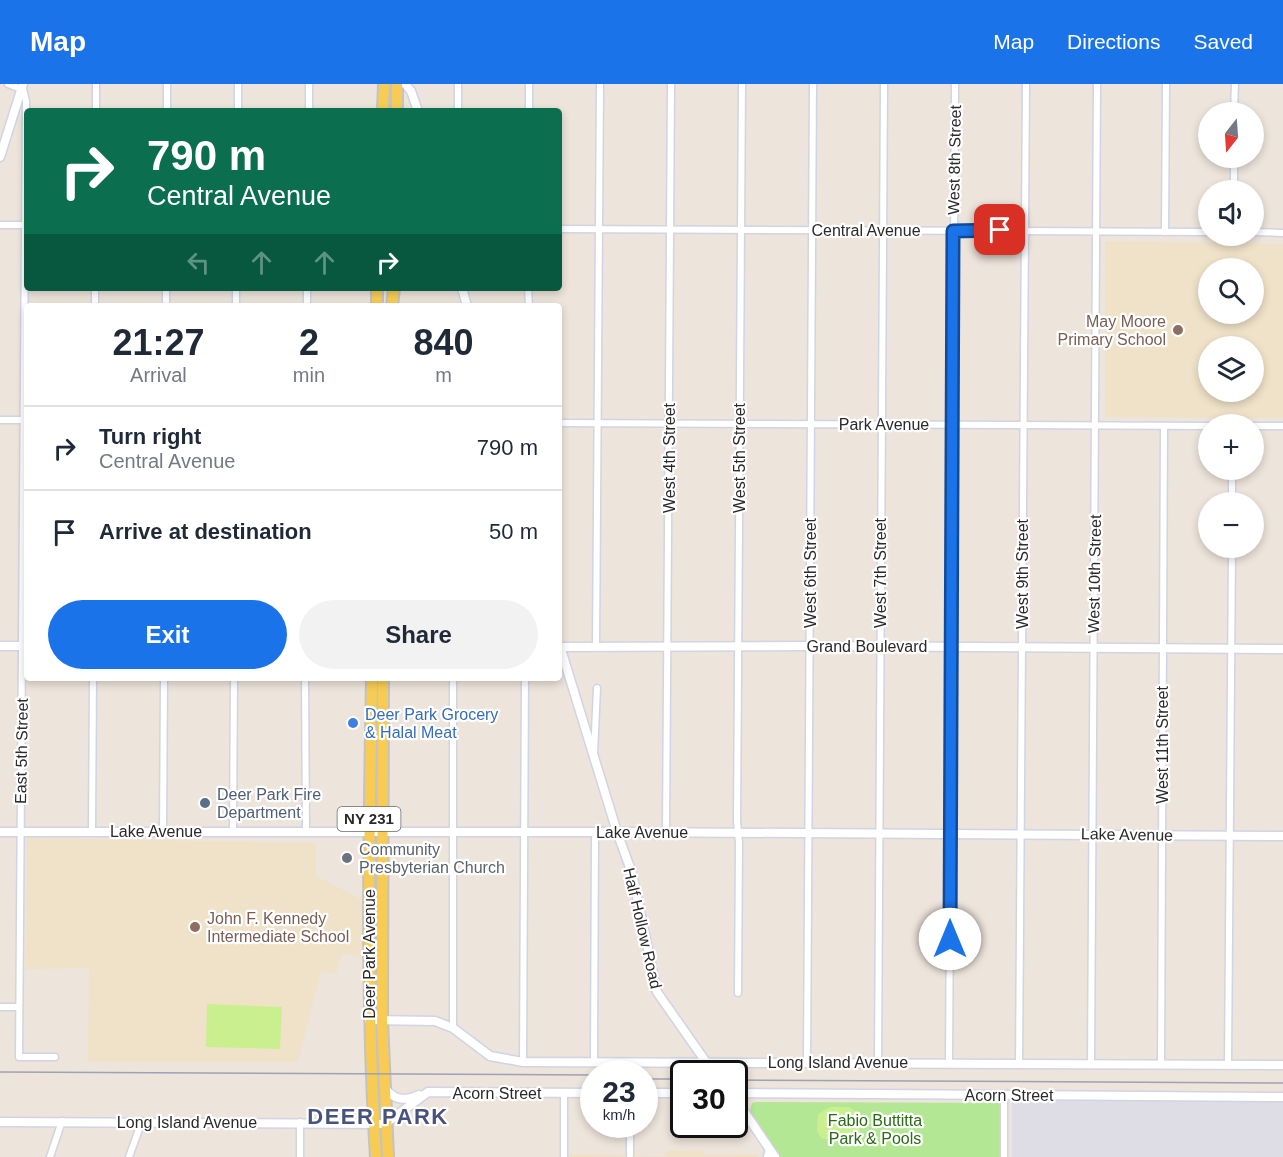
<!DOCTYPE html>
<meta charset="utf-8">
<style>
:root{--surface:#fff;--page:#f2f2f3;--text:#1f2937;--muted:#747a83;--line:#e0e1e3;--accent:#1a73e8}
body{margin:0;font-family:Arial,sans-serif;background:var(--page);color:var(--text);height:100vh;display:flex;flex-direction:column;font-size:22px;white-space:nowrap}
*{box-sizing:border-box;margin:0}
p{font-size:20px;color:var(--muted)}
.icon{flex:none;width:33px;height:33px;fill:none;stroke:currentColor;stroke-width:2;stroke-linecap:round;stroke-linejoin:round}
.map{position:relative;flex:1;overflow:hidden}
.panel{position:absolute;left:24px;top:219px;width:538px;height:378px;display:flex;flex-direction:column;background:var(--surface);border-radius:6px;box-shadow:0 3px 9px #0003}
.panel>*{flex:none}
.hud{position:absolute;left:24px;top:24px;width:538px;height:183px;border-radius:6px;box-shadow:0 3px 9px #0003;background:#0b6e4f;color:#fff;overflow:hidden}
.needle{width:39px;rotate:197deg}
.fabs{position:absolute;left:1198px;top:18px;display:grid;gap:12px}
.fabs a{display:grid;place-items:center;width:66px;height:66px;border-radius:50%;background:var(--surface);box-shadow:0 3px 9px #0003;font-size:30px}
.speed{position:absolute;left:580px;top:976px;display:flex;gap:12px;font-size:30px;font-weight:700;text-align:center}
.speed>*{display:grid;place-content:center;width:78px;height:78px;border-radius:50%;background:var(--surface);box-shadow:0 3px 9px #0003;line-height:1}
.speed small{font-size:15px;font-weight:400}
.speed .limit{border:3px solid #111;border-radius:9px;background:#fff;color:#111}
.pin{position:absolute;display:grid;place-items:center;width:51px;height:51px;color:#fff;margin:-26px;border-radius:12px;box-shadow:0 3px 9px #0006}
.me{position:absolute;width:66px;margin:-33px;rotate:0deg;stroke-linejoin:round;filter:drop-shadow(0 0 4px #0008)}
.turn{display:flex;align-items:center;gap:21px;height:126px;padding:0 24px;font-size:27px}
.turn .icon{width:78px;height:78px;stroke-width:2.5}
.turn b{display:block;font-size:42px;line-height:51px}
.lanes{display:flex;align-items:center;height:57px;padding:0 24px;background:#0003;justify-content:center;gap:30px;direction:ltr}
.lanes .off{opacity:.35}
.eta{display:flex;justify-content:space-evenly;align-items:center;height:102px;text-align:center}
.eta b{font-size:36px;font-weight:700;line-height:42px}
.action{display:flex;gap:12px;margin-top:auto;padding:12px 24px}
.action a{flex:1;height:69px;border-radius:36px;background:var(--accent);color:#fff;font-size:24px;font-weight:700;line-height:69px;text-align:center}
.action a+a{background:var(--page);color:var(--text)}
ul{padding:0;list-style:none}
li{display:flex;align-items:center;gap:18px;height:84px;padding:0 24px;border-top:2px solid var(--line)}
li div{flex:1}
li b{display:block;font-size:22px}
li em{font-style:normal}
header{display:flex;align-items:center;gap:36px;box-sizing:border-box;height:84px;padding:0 30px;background:var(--accent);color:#fff}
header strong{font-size:28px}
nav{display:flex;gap:33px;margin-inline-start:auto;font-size:21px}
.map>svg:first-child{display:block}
.industrial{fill:#dedce5}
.education{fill:#efe2c9;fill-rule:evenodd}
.green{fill:#b3e794}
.pitch{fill:#c9ef8f}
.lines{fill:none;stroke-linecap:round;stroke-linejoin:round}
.minor-casing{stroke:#d0d4e4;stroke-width:9}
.tertiary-casing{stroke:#d0d4e4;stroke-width:11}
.primary-casing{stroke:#c3c3c3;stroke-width:14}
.minor{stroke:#fff;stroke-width:6}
.tertiary{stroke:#fff;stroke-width:8}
.primary{stroke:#f8cc54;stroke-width:10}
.rail{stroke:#9da2b5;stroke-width:1.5}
.route-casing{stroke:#114b97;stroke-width:15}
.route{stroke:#1a73e8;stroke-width:10}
.education-dot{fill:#8d6e63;stroke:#fff;stroke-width:2}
.shop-dot{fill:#3f7fe0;stroke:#fff;stroke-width:2}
.service-dot{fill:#5c6f8a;stroke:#fff;stroke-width:2}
.worship-dot{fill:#6b7280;stroke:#fff;stroke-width:2}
.labels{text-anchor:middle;stroke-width:4.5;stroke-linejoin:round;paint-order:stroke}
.shield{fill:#fff;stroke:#6a6a6a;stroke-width:1.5}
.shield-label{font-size:15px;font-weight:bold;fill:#2a2a2a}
.street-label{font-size:16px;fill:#2a2a2a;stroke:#fff}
.education-label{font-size:16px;fill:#785e54;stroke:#fff;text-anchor:end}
.shop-label{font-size:16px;fill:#366cbe;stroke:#fff;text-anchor:start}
.service-label{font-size:16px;fill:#4e5e75;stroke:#fff;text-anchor:start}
.worship-label{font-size:16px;fill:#5b616d;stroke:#fff;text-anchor:start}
.park-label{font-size:16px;fill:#2a6b16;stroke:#fff}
.district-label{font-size:22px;font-weight:bold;letter-spacing:1.5px;fill:#48537d;stroke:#fff}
</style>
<header>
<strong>Map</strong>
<nav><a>Map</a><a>Directions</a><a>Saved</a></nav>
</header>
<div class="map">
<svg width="1283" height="1073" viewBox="0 0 1283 1073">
<rect width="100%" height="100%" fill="#ede4db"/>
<!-- industrial -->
<path class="industrial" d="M1012 1015 1283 1017V1073H1012Z"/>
<!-- education -->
<g class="education">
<path d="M1105 157 1283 160V334L1105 333ZM1209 184H1254V230H1209ZM1209 262H1254V308H1209Z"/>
<path d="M27 754 316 759V792L363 816 364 872 342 870 336 889 321 888 298 978H88L89 884 26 885Z"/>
<path d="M703 1066V1071L757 1070V1073H570V1070L665 1072 666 1067Z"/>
</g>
<!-- green -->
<path class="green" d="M756 1018 1000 1019V1073H779L750 1027 752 1019Z"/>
<!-- pitch -->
<g class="pitch">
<path d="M207 920 282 923 280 965 206 963Z"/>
<path d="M830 1023H849L861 1030 860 1050C849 1060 834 1058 821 1054L817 1047 818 1030Z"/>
</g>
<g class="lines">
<defs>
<g id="minor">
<path d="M8 0 21 5"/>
<path d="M23 5 26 17 19 973H55"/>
<path d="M96 27V0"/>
<path d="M167 27V0"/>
<path d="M238 27V0"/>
<path d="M309 27V0"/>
<path d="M458 27V0"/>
<path d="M529 27V0"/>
<path d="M1234 28 1235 0"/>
<path d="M1234 106V74"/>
<path d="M0 141H26"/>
<path d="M560 145 1209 148"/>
<path d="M1165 148 1166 0"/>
<path d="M1254 148 1283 149"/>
<path d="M528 204 529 222"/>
<path d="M95 222V204"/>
<path d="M166 222V204"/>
<path d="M236 222V204"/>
<path d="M307 222V204"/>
<path d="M0 336H26"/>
<path d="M560 339 1209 342"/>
<path d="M1254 342H1283"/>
<path d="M1232 418V386"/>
<path d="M596 563 600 0"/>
<path d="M305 594 306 747"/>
<path d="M594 670 597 604"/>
<path d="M92 747 93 594"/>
<path d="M163 747 164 594"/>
<path d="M233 747 234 594"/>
<path d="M666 748 671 0"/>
<path d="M738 909 739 759 737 737 742 0"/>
<path d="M0 923H19"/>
<path d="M453 944V594"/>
<path d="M594 977 595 749"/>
<path d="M523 978 525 594"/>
<path d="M807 978 813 0"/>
<path d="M878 979 884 0"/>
<path d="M949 979 955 0"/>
<path d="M1019 980 1026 0"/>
<path d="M1091 980 1097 0"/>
<path d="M1161 980 1164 342"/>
<path d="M1228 981 1232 464"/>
<path d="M630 1071V1041"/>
<path d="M50 1073 62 1037"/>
<path d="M129 1073 142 1037"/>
<path d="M300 1073V1038"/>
<path d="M564 1073V1009"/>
<path d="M767 1073 769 1064"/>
<path d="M1004 1073V1011"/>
</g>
<g id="tertiary">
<path d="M405 0 411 7 418 27"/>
<path d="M0 73 23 0"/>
<path d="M462 204 467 222"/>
<path d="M0 562H27"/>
<path d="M560 562 617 748 632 789 657 908 706 978"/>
<path d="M560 563 809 562 1283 565"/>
<path d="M0 748H617L1283 752"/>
<path d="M369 936 435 937 453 944 490 972 523 978 1283 981"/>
<path d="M385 1004C395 1017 405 1017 419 1011"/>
<path d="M645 1009H684"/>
<path d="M735 1009 1283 1013"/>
<path d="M735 1014 775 1073"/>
<path d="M0 1038 385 1040 428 1008 594 1009"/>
</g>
<g id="primary">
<path d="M383 27 384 0"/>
<path d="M397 27V0"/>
<path d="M377 222V204"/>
<path d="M392 222 394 204"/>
<path d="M372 594C369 754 366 913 376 1073"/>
<path d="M383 594 382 937 388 1073"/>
</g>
</defs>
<!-- minor casing -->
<use href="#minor" class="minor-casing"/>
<!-- tertiary casing -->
<use href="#tertiary" class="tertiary-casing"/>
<!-- primary casing -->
<use href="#primary" class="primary-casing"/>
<!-- minor -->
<use href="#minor" class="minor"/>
<!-- tertiary -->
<use href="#tertiary" class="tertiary"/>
<!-- primary -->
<use href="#primary" class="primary"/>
<!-- rail -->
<g class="rail">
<path d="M0 988 594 991"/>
<path d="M645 995H684"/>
<path d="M735 996 1283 999"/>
</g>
</g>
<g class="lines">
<defs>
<path id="route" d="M950 855 953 147 1000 146"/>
</defs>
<!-- route casing -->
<use href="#route" class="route-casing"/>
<!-- route -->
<use href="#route" class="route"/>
</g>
<!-- markers -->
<g class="education-dot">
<circle cx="1178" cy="246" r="6"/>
<circle cx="195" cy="843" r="6"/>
</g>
<circle class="shop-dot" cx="353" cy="639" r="6"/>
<circle class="service-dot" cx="205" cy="719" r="6"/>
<circle class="worship-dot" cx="347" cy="774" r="6"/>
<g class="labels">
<!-- shield labels -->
<rect class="shield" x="337.5" y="723" width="63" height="24" rx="4.5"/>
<g class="shield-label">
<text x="369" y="740">NY 231</text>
</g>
<!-- street labels -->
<g class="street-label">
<text transform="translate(954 76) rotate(-89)" y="6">West 8th Street</text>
<text x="866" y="152">Central Avenue</text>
<text x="884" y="346">Park Avenue</text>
<text transform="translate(669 374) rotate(-90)" y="6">West 4th Street</text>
<text transform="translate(739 374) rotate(-90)" y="6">West 5th Street</text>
<text transform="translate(810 489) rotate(-90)" y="6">West 6th Street</text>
<text transform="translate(880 489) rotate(-90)" y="6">West 7th Street</text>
<text transform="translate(1022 490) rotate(-90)" y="6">West 9th Street</text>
<text transform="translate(1094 490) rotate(-89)" y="6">West 10th Street</text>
<text x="867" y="568">Grand Boulevard</text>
<text transform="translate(1162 661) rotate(-90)" y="6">West 11th Street</text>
<text transform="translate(21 667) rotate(-89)" y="6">East 5th Street</text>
<text x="156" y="753">Lake Avenue</text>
<text x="642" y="754">Lake Avenue</text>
<text transform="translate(1127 750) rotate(1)" y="6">Lake Avenue</text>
<text transform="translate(643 844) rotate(77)" y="6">Half Hollow Road</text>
<text transform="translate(369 870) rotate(-90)" y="6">Deer Park Avenue</text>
<text x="838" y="984">Long Island Avenue</text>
<text x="497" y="1015">Acorn Street</text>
<text x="1009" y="1017">Acorn Street</text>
<text x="187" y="1044">Long Island Avenue</text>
</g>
<!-- education labels -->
<g class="education-label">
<text x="1166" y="243">May Moore<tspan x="1166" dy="18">Primary School</tspan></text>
<text x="207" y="840" text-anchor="start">John F. Kennedy<tspan x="207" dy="18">Intermediate School</tspan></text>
</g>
<!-- shop labels -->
<g class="shop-label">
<text x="365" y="636">Deer Park Grocery<tspan x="365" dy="18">&amp; Halal Meat</tspan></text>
</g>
<!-- service labels -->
<g class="service-label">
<text x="217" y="716">Deer Park Fire<tspan x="217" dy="18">Department</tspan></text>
</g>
<!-- worship labels -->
<g class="worship-label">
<text x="359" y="771">Community<tspan x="359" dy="18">Presbyterian Church</tspan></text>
</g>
<!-- park labels -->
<g class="park-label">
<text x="875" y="1042">Fabio Buttitta<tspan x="875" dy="18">Park &amp; Pools</tspan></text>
</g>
<!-- district labels -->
<g class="district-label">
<text x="378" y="1040">DEER PARK</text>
</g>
</g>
</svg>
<div class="fabs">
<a><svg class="needle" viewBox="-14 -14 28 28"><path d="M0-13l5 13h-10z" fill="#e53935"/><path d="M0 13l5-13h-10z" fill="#747a83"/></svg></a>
<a><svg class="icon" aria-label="sound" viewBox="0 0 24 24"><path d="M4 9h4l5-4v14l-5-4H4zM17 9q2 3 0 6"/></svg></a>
<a><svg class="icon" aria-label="search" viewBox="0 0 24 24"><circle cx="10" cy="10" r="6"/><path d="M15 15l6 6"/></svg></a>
<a><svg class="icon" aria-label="layers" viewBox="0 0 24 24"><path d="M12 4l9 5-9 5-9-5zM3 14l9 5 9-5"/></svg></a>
<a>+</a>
<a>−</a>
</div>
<div class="speed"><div>23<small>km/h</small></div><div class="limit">30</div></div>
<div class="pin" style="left:1000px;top:146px;background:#d93025"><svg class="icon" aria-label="arrive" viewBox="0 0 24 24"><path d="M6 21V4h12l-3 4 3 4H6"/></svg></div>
<svg class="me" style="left:950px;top:855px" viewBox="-20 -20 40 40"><circle r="19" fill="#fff"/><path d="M0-13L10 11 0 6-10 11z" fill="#1a73e8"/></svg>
<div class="hud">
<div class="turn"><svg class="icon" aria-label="right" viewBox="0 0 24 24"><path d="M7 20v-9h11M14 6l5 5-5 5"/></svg><div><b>790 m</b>Central Avenue</div></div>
<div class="lanes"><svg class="icon off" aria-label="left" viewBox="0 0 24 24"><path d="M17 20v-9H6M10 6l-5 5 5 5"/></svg><svg class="icon off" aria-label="ahead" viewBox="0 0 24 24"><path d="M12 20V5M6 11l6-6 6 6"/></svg><svg class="icon off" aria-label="ahead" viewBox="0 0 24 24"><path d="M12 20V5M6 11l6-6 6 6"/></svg><svg class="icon" aria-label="right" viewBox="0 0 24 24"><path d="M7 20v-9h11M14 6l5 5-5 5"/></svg></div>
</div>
<section class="panel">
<div class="eta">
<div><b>21:27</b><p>Arrival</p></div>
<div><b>2</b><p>min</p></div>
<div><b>840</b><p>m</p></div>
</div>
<ul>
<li><svg class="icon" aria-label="right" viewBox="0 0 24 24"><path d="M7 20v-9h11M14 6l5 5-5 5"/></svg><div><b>Turn right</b><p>Central Avenue</p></div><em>790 m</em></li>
<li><svg class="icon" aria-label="arrive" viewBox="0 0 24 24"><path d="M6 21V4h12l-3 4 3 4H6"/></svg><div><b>Arrive at destination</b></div><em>50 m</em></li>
</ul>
<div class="action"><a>Exit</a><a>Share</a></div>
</section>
</div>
